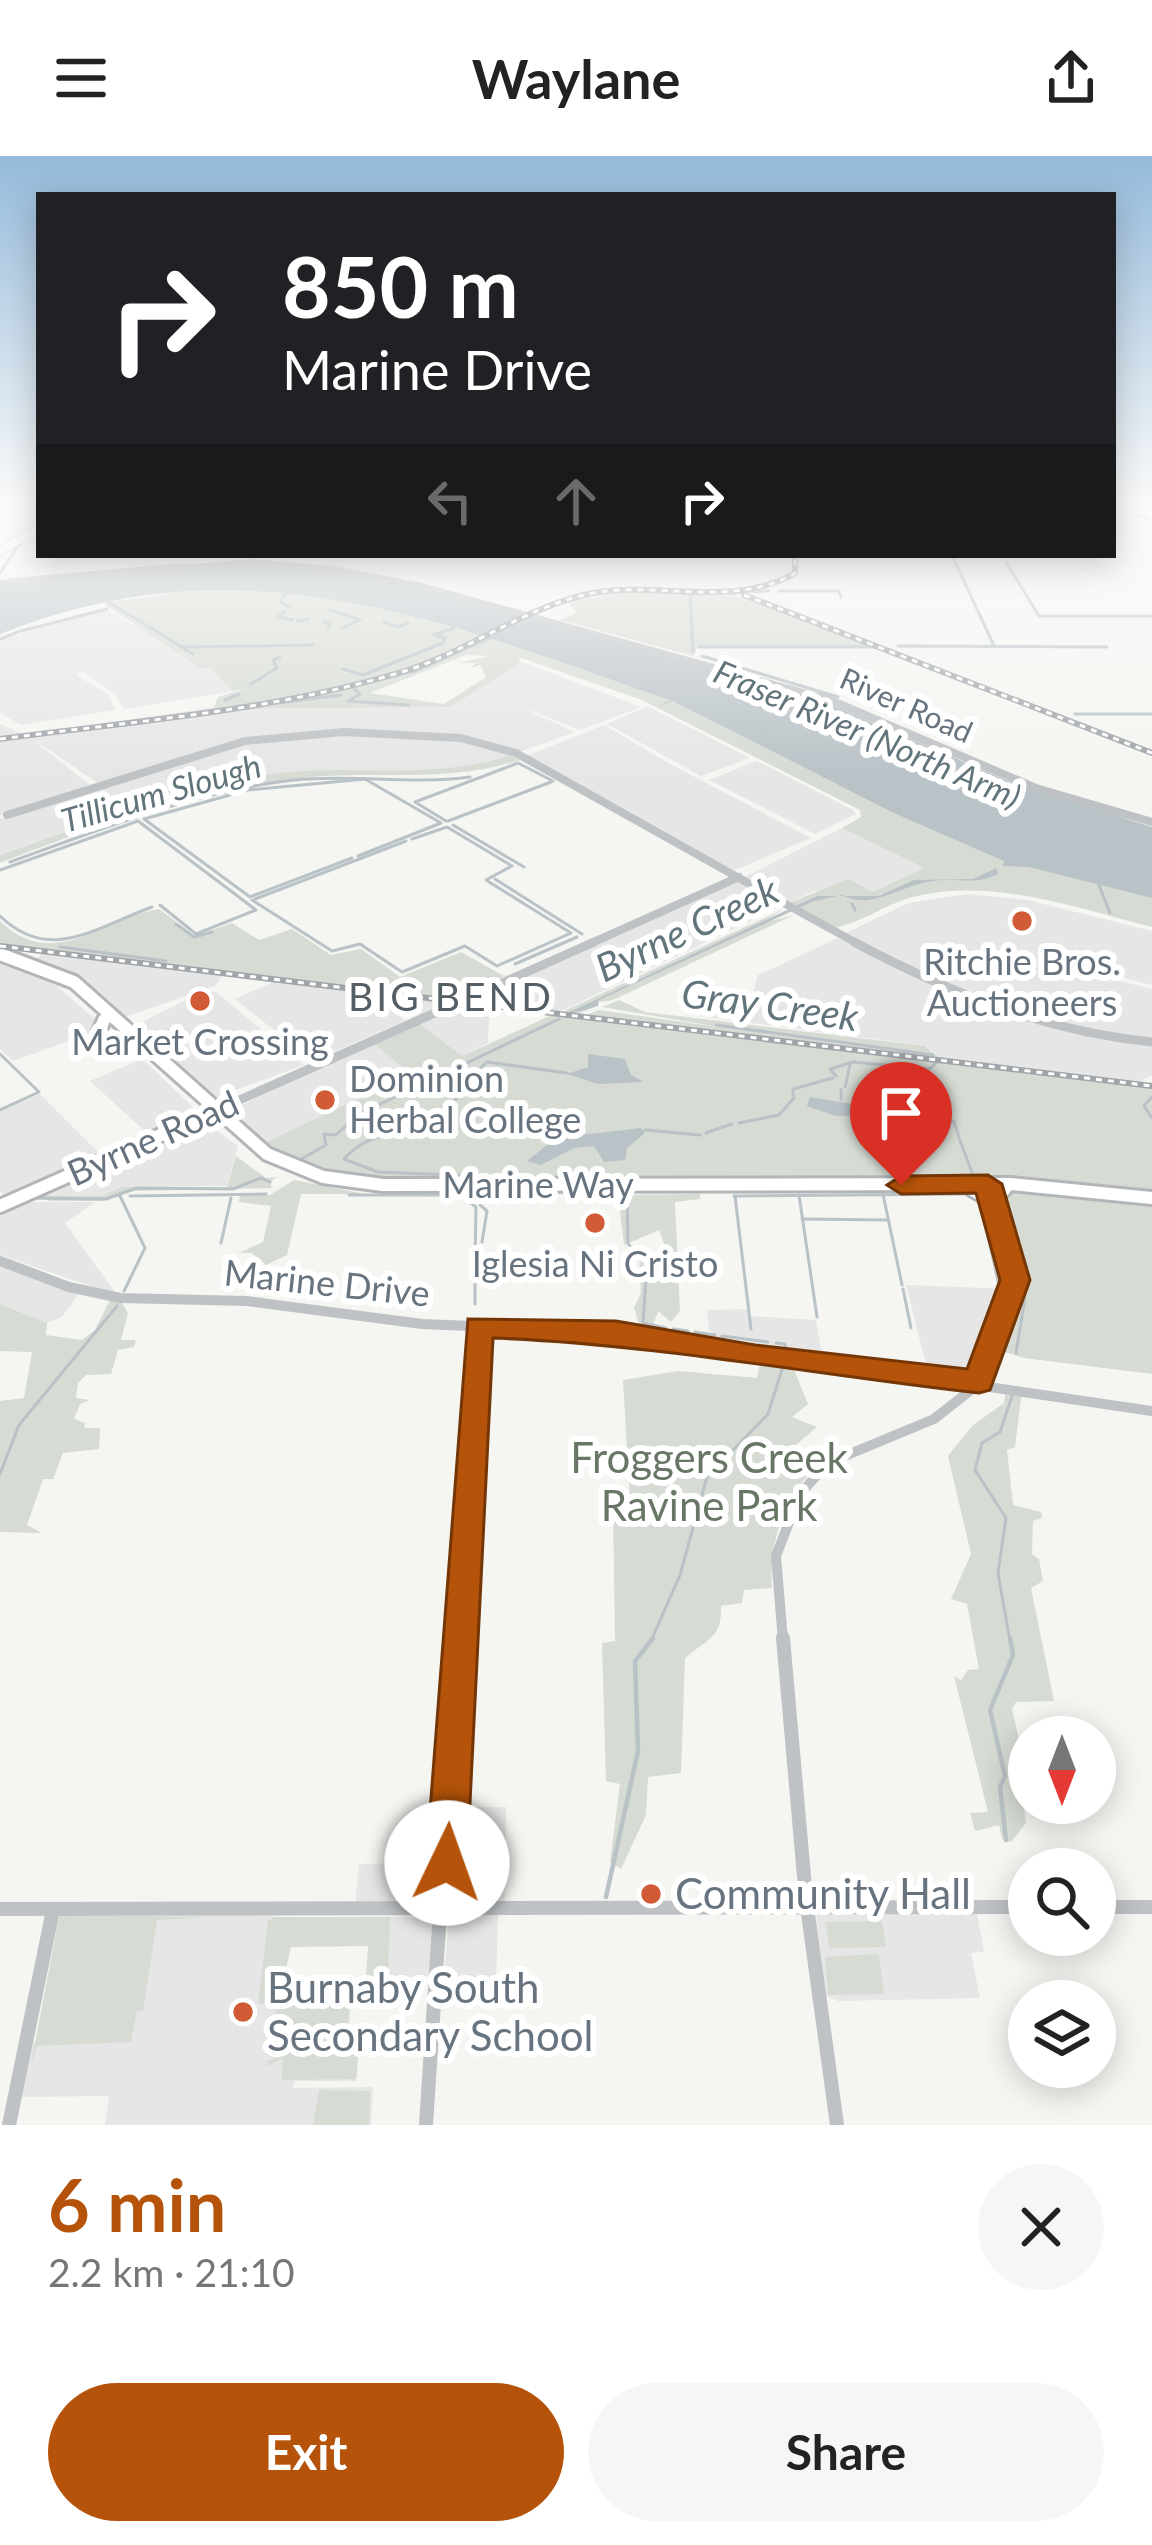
<!DOCTYPE html>
<meta charset="utf-8">
<style>
:root{--surface:#fff;--page:#f6f6f6;--text:#222;--muted:#767676;--accent:#b45309}
body{margin:0;font-family:Lato,sans-serif;background:var(--page);color:var(--text);height:100vh;display:flex;flex-direction:column;font-size:45px;white-space:nowrap}
*{box-sizing:border-box;margin:0}
p{font-size:39px;color:var(--muted)}
.icon{flex:none;width:66px;height:66px;fill:none;stroke:currentColor;stroke-width:2;stroke-linecap:round;stroke-linejoin:round}
.map{position:relative;height:1969px;overflow:hidden}
.details{display:flex;flex-direction:column;background:var(--surface);flex:1}
.details>*{flex:none}
.top-card{position:absolute;left:36px;top:36px;width:1080px;height:366px;border-radius:0px;box-shadow:0 6px 30px #0003;background:#202124;color:#fff;overflow:hidden}
.needle{width:78px;rotate:180deg}
.tools{position:absolute;left:1008px;top:1560px;display:grid;gap:24px}
.tools a{display:grid;place-items:center;width:108px;height:108px;border-radius:50%;background:var(--surface);box-shadow:0 6px 30px #0003;font-size:60px}
.pin{position:absolute;display:grid;place-items:center;width:102px;height:102px;color:#fff;margin:-123px -51px;border-radius:50% 50% 50% 0;rotate:-45deg;box-shadow:0 0 12px #0007}
.pin .icon{rotate:45deg}
.me{position:absolute;width:132px;margin:-66px;rotate:3deg;stroke-linejoin:round;filter:drop-shadow(0 0 9px #0008)}
.turn{display:flex;align-items:center;gap:42px;height:252px;padding:0 48px;font-size:54px}
.turn .icon{width:156px;height:156px;stroke-width:2.5}
.turn b{display:block;font-size:84px;line-height:102px}
.lanes{display:flex;align-items:center;height:114px;padding:0 48px;background:#0003;justify-content:center;gap:60px;direction:ltr}
.lanes .off{opacity:.35}
.round{display:grid;place-items:center;flex:none;width:126px;height:126px;border-radius:63px;background:var(--page)}
.overview{display:flex;align-items:center;justify-content:space-between;height:204px;padding:0 48px}
h1{font-size:72px;font-weight:700;line-height:90px;color:var(--accent)}
.cta{display:flex;gap:24px;margin-top:auto;padding:24px 48px}
.cta a{flex:1;height:138px;border-radius:72px;background:var(--accent);color:#fff;font-size:48px;font-weight:700;line-height:138px;text-align:center}
.cta a+a{background:var(--page);color:var(--text)}
header{display:flex;justify-content:space-between;align-items:center;height:156px;padding:0 48px;background:var(--surface);font-size:54px;font-weight:700}
.map>svg:first-child{display:block}
.built{fill:#e5e6e5}
.green{fill:#d6dbd3;fill-rule:evenodd}
.water{fill:#b9c2c7}
.lines{fill:none;stroke-linecap:round;stroke-linejoin:round}
.stream-far1{stroke:#b9c2c7;stroke-width:3}
.stream{stroke:#b9c2c7;stroke-width:4.5}
.major-far1-casing{stroke:#b2b6b9;stroke-width:10}
.major-casing{stroke:#b2b6b9;stroke-width:18}
.highway-casing{stroke:#b3b6b9;stroke-width:6}
.minor-far4{stroke:#bec2c5;stroke-width:6}
.minor-far3{stroke:#bec2c5;stroke-width:8}
.minor-far2{stroke:#bec2c5;stroke-width:9}
.minor-far1{stroke:#bec2c5;stroke-width:10}
.minor{stroke:#bec2c5;stroke-width:14}
.major-far1{stroke:#fff;stroke-width:8}
.major{stroke:#fff;stroke-width:12}
.highway{fill:#fff;fill-rule:evenodd}
.rail-casing{stroke:#a0a5aa;stroke-width:6}
.rail{stroke:#fff;stroke-width:3;stroke-dasharray:6;stroke-linecap:butt}
.route{fill:#b45309;stroke:#753606;stroke-width:3}
.poi-dot{fill:#d15b36;stroke:#fff;stroke-width:4.5}
.labels{text-anchor:middle;stroke-width:12;stroke-linejoin:round;paint-order:stroke}
.far-street-label{font-size:30px;fill:#67747f;stroke:#fff}
.far-water-label{font-size:33px;font-style:italic;fill:#63757c;stroke:#fff}
.poi-label{font-size:36px;fill:#67747f;stroke:#fff}
.street-label{font-size:36px;fill:#67747f;stroke:#fff}
.water-label{font-size:39px;font-style:italic;fill:#63757c;stroke:#fff}
.neighbourhood-label{font-size:39px;letter-spacing:3px;fill:#545e65;stroke:#fff}
.near-park-label{font-size:42px;fill:#687765;stroke:#fff}
.near-poi-label{font-size:42px;fill:#67747f;stroke:#fff;text-anchor:start}
</style>
<header><svg class="icon" aria-label="menu" viewBox="0 0 24 24"><path d="M4 6h16M4 12h16M4 18h16"/></svg>Waylane<svg class="icon" aria-label="share" viewBox="0 0 24 24"><path d="M12 15V3M7 8l5-5 5 5M5 13v7h14v-7"/></svg></header>
<div class="map">
<svg width="1152" height="1969" viewBox="0 0 1152 1969">
<rect width="100%" height="100%" fill="#f5f5f2"/>
<!-- built -->
<g class="built">
<path d="M104 453 211 510 232 535 124 553 115 538 82 515 76 519 109 539 115 554 20 569 0 556V484Z"/>
<path d="M522 506 641 551 580 574 511 547 575 576 519 596 419 577 256 582 98 627 28 580 90 629 0 659V568L25 579 317 536 218 553 445 551Z"/>
<path d="M647 550 750 602 701 620 607 568Z"/>
<path d="M604 569 670 608 811 682 733 715 524 601Z"/>
<path d="M337 578 411 579 473 587 509 599 460 614H324L237 625 174 640 0 699V663L235 589Z"/>
<path d="M757 605 853 654 856 658 815 678 709 624Z"/>
<path d="M842 672 926 713 873 736 814 735 789 747 745 721Z"/>
<path d="M737 725 782 750 559 856 940 902 926 890 707 861 753 838 758 819 838 782 969 848 1084 879 1152 888V919L1140 925 1152 931 448 846 413 861 391 848 404 865 313 905 235 843 273 826 223 819 215 830 124 861 75 822 36 804 42 797 0 792 464 845Z"/>
<path d="M968 738 1027 744 1152 775V829L1047 802 1036 805 1152 833V883L1098 877 939 829 846 777 908 747Z"/>
<path d="M0 806 57 830 99 867 94 876 13 905 0 893Z"/>
<path d="M204 835 216 836 304 909 211 943 132 871Z"/>
<path d="M447 853 489 857 488 887 462 900 417 866Z"/>
<path d="M372 886 413 918 262 988 227 956Z"/>
<path d="M142 903 193 951 148 978 90 925Z"/>
<path d="M40 938 101 999 6 1041 0 1035V954Z"/>
<path d="M204 965 238 990 227 1030 122 1031 101 1040 30 1038Z"/>
<path d="M13 1046H95L65 1067 117 1139 0 1099V1052Z"/>
<path d="M0 1108 77 1137 78 1139 62 1161 47 1167 0 1148Z"/>
<path d="M906 1129 1011 1133 976 1220 928 1217Z"/>
<path d="M748 1153 749 1160 816 1164 823 1206 753 1198 751 1184 725 1181V1194L711 1191 715 1179 709 1175 707 1154Z"/>
<path d="M456 1651H506L505 1750 451 1746Z"/>
<path d="M410 1670 441 1671 437 1747 355 1749 359 1708 407 1707Z"/>
<path d="M977 1756 984 1796 971 1797 980 1842 838 1845 826 1840 816 1757Z"/>
<path d="M269 1758 274 1761 270 1790 281 1831H353L348 1880 360 1881 356 1925H294L293 1932 373 1931 371 1969H105L109 1940 22 1941 33 1887 131 1886 155 1760Z"/>
<path d="M459 1759H498L496 1828H443L449 1767Z"/>
<path d="M390 1761 434 1762 430 1820 386 1822Z"/>
</g>
<!-- green -->
<g class="green">
<path d="M272 434 357 444 510 488 672 544 829 619 896 658 1013 705 1152 736V771C1075 752 993 721 913 741 886 748 862 766 835 772L789 747 848 723 873 736 924 712 842 672 861 661 860 654 642 544 518 501 521 506 450 551 223 553 214 551 218 541 248 532 232 535 211 511 201 512 102 447 190 435ZM466 499 489 500 458 507H476L470 512 480 509 486 521 444 548 370 537Z"/>
<path d="M639 434 754 442 884 492H697L693 500 560 464 576 457 568 445Z"/>
<path d="M509 599 520 604C448 628 375 614 301 622 198 634 96 669 0 707V699C92 668 184 630 282 617 358 608 437 625 509 599Z"/>
<path d="M159 753 195 780 232 767 259 784 292 773 331 799 361 793 400 821 461 796 504 820 453 843 0 788V765C54 817 99 763 159 753Z"/>
<path d="M784 753 759 768 794 759 613 844 586 848 595 851 578 858 564 855Z"/>
<path d="M619 844 645 856 925 890 938 901 587 859 598 854 719 871 602 851Z"/>
<path d="M552 859 1152 931V1039L1060 1028 367 1026 292 1008 262 988 411 918 372 886 417 866 462 900Z"/>
<path d="M236 1000 266 1022 277 1021 270 1026 272 1032 133 1035 102 1045H49L38 1039 101 1040 122 1031H227Z"/>
<path d="M294 1024 365 1038H301L287 1099 266 1109 252 1097H239L263 1086 271 1050 239 1046 240 1039H270Z"/>
<path d="M1007 1036 1152 1049V1218L1024 1202 995 1193 1019 1130 998 1046Z"/>
<path d="M700 1038V1043L675 1046 680 1155 671 1166 658 1155 652 1172 640 1171 634 1152 641 1137 639 1102 667 1096 659 1074 624 1089 618 1039Z"/>
<path d="M110 1144 122 1147 128 1157 121 1184H136L134 1191 118 1194 111 1218 86 1219 78 1227 76 1242 90 1244 80 1248 74 1263 85 1267 84 1272H100L99 1293 63 1297 53 1323H43L27 1369 42 1377 0 1376V1245L24 1242 32 1196 0 1195V1148L47 1167 46 1179 82 1184 95 1174Z"/>
<path d="M761 1203 791 1206 808 1248 792 1261 817 1271 784 1299 810 1317C781 1349 769 1390 772 1432L744 1434 742 1447 721 1450C722 1483 708 1482 685 1502L681 1617 648 1621 646 1659 621 1713 610 1706 620 1628 606 1625 602 1487 615 1485 613 1347 630 1344 623 1224 678 1215 757 1222Z"/>
<path d="M1006 1233 1022 1234 1015 1291 1007 1294 1013 1349 1041 1356 1042 1362 1033 1365 1032 1398 1039 1403 1043 1425 1031 1432 1054 1545 1016 1546 1012 1553 1029 1627 1021 1631 1026 1667 1011 1686 1002 1683 999 1669 975 1675 970 1657 988 1656 954 1520 961 1524 968 1514 979 1513 967 1448 951 1443 971 1398 948 1300 972 1270 1004 1247Z"/>
<path d="M59 1761 63 1759 211 1761 157 1764 143 1855H137L131 1886 37 1890 31 1908Z"/>
<path d="M274 1761H390L388 1820 366 1823 368 1790 291 1791 282 1830 290 1832 273 1847 258 1848 268 1765Z"/>
<path d="M882 1765 886 1791 829 1792 826 1766Z"/>
<path d="M879 1798 884 1838 828 1839 825 1801Z"/>
<path d="M315 1832H351L347 1881 360 1882 356 1923 282 1924 283 1902 268 1910 267 1905 278 1902 279 1893 272 1890 276 1854 270 1853 279 1844 309 1841Z"/>
<path d="M319 1934 370 1935 369 1969H313Z"/>
</g>
<!-- water -->
<g class="water">
<path d="M250 408 324 414 429 433 811 540 1008 625 1152 671V742L1029 711 1003 710 1004 705 896 658 673 545 659 550 670 544C440 464 242 381 0 478V429Z"/>
<path d="M996 712 998 718C975 730 956 721 932 725 901 729 871 755 842 739L814 745 599 844 598 850 559 861 817 740H879L914 724 973 723Z"/>
<path d="M588 898 625 903 631 919 644 926 598 928 567 918 588 911Z"/>
<path d="M810 941 875 952 912 969 899 976 862 959 836 960 807 950Z"/>
<path d="M641 972 645 977 627 992 625 1004 604 1006 594 990 574 992 541 1009 527 1005 556 982Z"/>
</g>
<g class="lines">
<!-- stream-far1 -->
<g class="stream-far1">
<path d="M27 376 39 358"/>
<path d="M952 399 994 490"/>
<path d="M1006 406 1039 460H1152"/>
<path d="M0 417 20 387"/>
<path d="M8 424 178 409"/>
<path d="M289 434 280 445 290 452"/>
<path d="M689 434 735 438"/>
<path d="M779 435H839L841 441"/>
<path d="M690 436 693 496"/>
<path d="M737 436 769 435"/>
<path d="M107 445 193 498"/>
<path d="M330 454 360 464 342 472"/>
<path d="M285 455 278 461 293 464"/>
<path d="M298 465 309 463"/>
<path d="M324 466 330 467 328 472"/>
<path d="M384 466 398 471 408 467"/>
<path d="M21 475 107 453"/>
<path d="M0 483 18 476"/>
<path d="M898 490 1107 491"/>
<path d="M182 491 313 489"/>
<path d="M699 491H880"/>
<path d="M702 500 838 541"/>
<path d="M343 513 363 519 443 487 445 482 434 479 454 472"/>
<path d="M251 528 277 512 273 504 280 501"/>
<path d="M354 533 360 538 348 545 408 549"/>
<path d="M306 541 416 515 490 482"/>
<path d="M225 544 239 538"/>
<path d="M1075 558H1152"/>
<path d="M93 571 341 539"/>
<path d="M446 665 415 646 518 607 553 625"/>
<path d="M448 665 551 626"/>
<path d="M453 669 524 711"/>
<path d="M352 702 250 741 144 663 248 634 365 623 441 667 358 700"/>
<path d="M10 706C102 673 196 635 294 624 353 618 411 629 470 621"/>
<path d="M0 714 138 665 256 754 196 778 160 749"/>
<path d="M495 723 582 778"/>
<path d="M1099 729 1110 757"/>
<path d="M255 743 406 685"/>
<path d="M252 744 332 795 360 788 402 816 465 790 497 810 571 777 486 724 512 710 447 671 412 683"/>
<path d="M852 748 855 754"/>
<path d="M0 760C50 808 94 772 152 751"/>
<path d="M176 768 194 781 212 776"/>
<path d="M60 791 166 805"/>
<path d="M515 808 577 781"/>
<path d="M716 869 933 899"/>
<path d="M0 898 39 936 0 954"/>
<path d="M487 906 567 917"/>
<path d="M478 914 486 907"/>
<path d="M880 914 906 945 927 957"/>
<path d="M477 916C434 988 382 961 344 1003L378 1016 479 1020"/>
<path d="M836 920 830 913 853 906 929 913 936 907"/>
<path d="M845 931 850 909"/>
<path d="M841 933V943"/>
<path d="M793 939V933L833 922"/>
<path d="M1152 941 1144 950 1152 962"/>
<path d="M929 959 954 966 958 977"/>
<path d="M739 967 779 959 794 942"/>
<path d="M645 974 700 979"/>
<path d="M706 977 732 968"/>
<path d="M958 979 974 1022"/>
<path d="M298 1005 326 989 324 978 336 979 357 959 559 863"/>
<path d="M761 1022H901"/>
<path d="M119 1038 145 1092 124 1135"/>
<path d="M883 1038 902 1129"/>
<path d="M349 1039H545"/>
<path d="M611 1039 627 1041 628 1088 647 1106 643 1167 666 1172"/>
<path d="M799 1039 817 1161"/>
<path d="M130 1040 266 1038"/>
<path d="M734 1040 972 1038"/>
<path d="M735 1040 751 1173"/>
<path d="M30 1042 106 1043 137 1032 233 1033 261 1022 270 1026"/>
<path d="M468 1045 476 1051 475 1103"/>
<path d="M980 1045 999 1129 1005 1131"/>
<path d="M480 1049 487 1055 482 1086"/>
<path d="M802 1063 887 1064"/>
<path d="M221 1087 231 1042"/>
<path d="M474 1121 476 1108"/>
<path d="M475 1126V1148"/>
<path d="M903 1133 911 1172"/>
<path d="M1021 1134 1025 1138"/>
<path d="M673 1173 688 1175"/>
<path d="M695 1176 715 1179"/>
<path d="M722 1180 768 1186"/>
<path d="M776 1187 785 1188 786 1197"/>
<path d="M1016 1197 1025 1142"/>
<path d="M0 1318 19 1269 117 1150"/>
<path d="M651 1485 680 1419 707 1321 768 1258 783 1210"/>
<path d="M1010 1485 998 1417 1006 1362 975 1314 982 1287 1000 1276 1012 1240"/>
</g>
<!-- stream -->
<g class="stream">
<path d="M1006 1684 1000 1631 1005 1620 990 1554 1013 1499 1010 1482"/>
<path d="M606 1741 638 1595 635 1505 653 1482"/>
</g>
<defs>
<path id="major-far1" d="M0 395 39 373"/>
<g id="major">
<path d="M0 798 74 826 267 998 323 1021 383 1029 1011 1028 1152 1042"/>
<path d="M99 876 104 864"/>
<path d="M971 1033 992 1045 1005 1033"/>
<path d="M0 1050 217 954"/>
</g>
<path id="highway" d="M1113 345H1121L1152 357V363L1113 348Z"/>
</defs>
<!-- major-far1 casing -->
<use href="#major-far1" class="major-far1-casing"/>
<!-- major casing -->
<use href="#major" class="major-casing"/>
<!-- highway casing -->
<use href="#highway" class="highway-casing"/>
<!-- minor-far4 -->
<path class="minor-far4" d="M0 427 252 406 332 413 422 430 828 543"/>
<!-- minor-far3 -->
<g class="minor-far3">
<path d="M821 540 1036 632 1152 666"/>
<path d="M7 659 245 585 344 576 461 582 516 597 764 736"/>
<path d="M764 736 860 789"/>
<path d="M587 789 739 721"/>
</g>
<!-- minor-far2 -->
<g class="minor-far2">
<path d="M854 786C950 837 1043 875 1152 886"/>
<path d="M217 954 594 786"/>
<path d="M991 1039 1008 1098"/>
</g>
<!-- minor-far1 -->
<g class="minor-far1">
<path d="M0 1105 69 1131 120 1142 247 1145 422 1168 616 1176 1152 1255"/>
<path d="M458 1485 478 1171"/>
<path d="M783 1485 776 1400 800 1338 828 1307 934 1263 976 1230 1015 1124 1007 1095"/>
</g>
<!-- minor -->
<g class="minor">
<path d="M783 1482 806 1743 837 1969"/>
<path d="M1095 1751H1152"/>
<path d="M0 1753 1029 1751"/>
<path d="M9 1969 53 1754"/>
<path d="M426 1969 458 1482"/>
</g>
<!-- major-far1 -->
<use href="#major-far1" class="major-far1"/>
<!-- major -->
<use href="#major" class="major"/>
<!-- highway -->
<use href="#highway" class="highway"/>
<defs>
<g id="rail">
<path d="M744 439 1152 597"/>
<path d="M0 583C135 565 274 555 405 515 466 496 518 456 580 440 650 421 730 455 795 417V399"/>
<path d="M0 790 1152 930"/>
</g>
</defs>
<!-- rail casing -->
<use href="#rail" class="rail-casing"/>
<!-- rail -->
<use href="#rail" class="rail"/>
</g>
<!-- sky -->
<linearGradient id="sky" x2="0" y2="1"><stop stop-color="#95badb"/><stop offset="0.56" stop-color="#fafaf9"/><stop offset="1" stop-color="#fafaf9" stop-opacity="0"/></linearGradient>
<rect width="1152" height="620" fill="url(#sky)"/>
<!-- route -->
<path class="route" d="M988 1019 1002 1028 1030 1124 990 1234 979 1237C817 1219 656 1188 493 1182L467 1707 461 1721 447 1726 432 1721 426 1707 468 1163 616 1165 755 1189 967 1213 1000 1124 976 1037 901 1038 887 1029 901 1020Z"/>
<!-- markers -->
<g class="poi-dot">
<circle cx="1022" cy="765" r="12"/>
<circle cx="200" cy="845" r="12"/>
<circle cx="325" cy="944" r="12"/>
<circle cx="595" cy="1067" r="12"/>
<circle cx="651" cy="1738" r="12"/>
<circle cx="243" cy="1856" r="12"/>
</g>
<g class="labels">
<!-- far-street labels -->
<g class="far-street-label">
<text transform="translate(906 550) rotate(24)" y="10">River Road</text>
</g>
<!-- far-water labels -->
<g class="far-water-label">
<text transform="translate(867 578) rotate(23)" y="12">Fraser River (North Arm)</text>
<text transform="translate(161 637) rotate(-16)" y="12">Tillicum Slough</text>
</g>
<!-- poi labels -->
<g class="poi-label">
<text x="1022" y="819">Ritchie Bros.<tspan x="1022" dy="41">Auctioneers</tspan></text>
<text x="200" y="899">Market Crossing</text>
<text x="349" y="936" text-anchor="start">Dominion<tspan x="349" dy="41">Herbal College</tspan></text>
<text x="595" y="1121">Iglesia Ni Cristo</text>
</g>
<!-- street labels -->
<g class="street-label">
<text transform="translate(153 982) rotate(-24)" y="13">Byrne Road</text>
<text x="538" y="1042">Marine Way</text>
<text transform="translate(327 1127) rotate(6)" y="13">Marine Drive</text>
</g>
<!-- water labels -->
<g class="water-label">
<text transform="translate(687 773) rotate(-25)" y="14">Byrne Creek</text>
<text transform="translate(770 849) rotate(8)" y="14">Gray Creek</text>
</g>
<!-- neighbourhood labels -->
<g class="neighbourhood-label">
<text x="451" y="855">BIG BEND</text>
</g>
<!-- near-park labels -->
<g class="near-park-label">
<text x="709" y="1317">Froggers Creek<tspan x="709" dy="48">Ravine Park</tspan></text>
</g>
<!-- near-poi labels -->
<g class="near-poi-label">
<text x="675" y="1753">Community Hall</text>
<text x="267" y="1847">Burnaby South<tspan x="267" dy="48">Secondary School</tspan></text>
</g>
</g>
</svg>
<div class="tools">
<a><svg class="needle" viewBox="-14 -14 28 28"><path d="M0-13l5 13h-10z" fill="#e53935"/><path d="M0 13l5-13h-10z" fill="#767676"/></svg></a>
<a><svg class="icon" aria-label="search" viewBox="0 0 24 24"><circle cx="10" cy="10" r="6"/><path d="M15 15l6 6"/></svg></a>
<a><svg class="icon" aria-label="layers" viewBox="0 0 24 24"><path d="M12 4l9 5-9 5-9-5zM3 14l9 5 9-5"/></svg></a>
</div>
<div class="pin" style="left:901px;top:1029px;background:#d93025"><svg class="icon" aria-label="arrive" viewBox="0 0 24 24"><path d="M6 21V4h12l-3 4 3 4H6"/></svg></div>
<svg class="me" style="left:447px;top:1707px" viewBox="-20 -20 40 40"><circle r="19" fill="#fff"/><path d="M0-13L10 11 0 6-10 11z" fill="#b45309"/></svg>
<div class="top-card">
<div class="turn"><svg class="icon" aria-label="right" viewBox="0 0 24 24"><path d="M7 20v-9h11M14 6l5 5-5 5"/></svg><div><b>850 m</b>Marine Drive</div></div>
<div class="lanes"><svg class="icon off" aria-label="left" viewBox="0 0 24 24"><path d="M17 20v-9H6M10 6l-5 5 5 5"/></svg><svg class="icon off" aria-label="ahead" viewBox="0 0 24 24"><path d="M12 20V5M6 11l6-6 6 6"/></svg><svg class="icon" aria-label="right" viewBox="0 0 24 24"><path d="M7 20v-9h11M14 6l5 5-5 5"/></svg></div>
</div>
</div>
<section class="details">
<div class="overview"><div><h1>6 min</h1><p>2.2 km · 21:10</p></div><a class="round"><svg class="icon" aria-label="close" viewBox="0 0 24 24"><path d="M6 6l12 12M18 6L6 18"/></svg></a></div>
<div class="cta"><a>Exit</a><a>Share</a></div>
</section>
